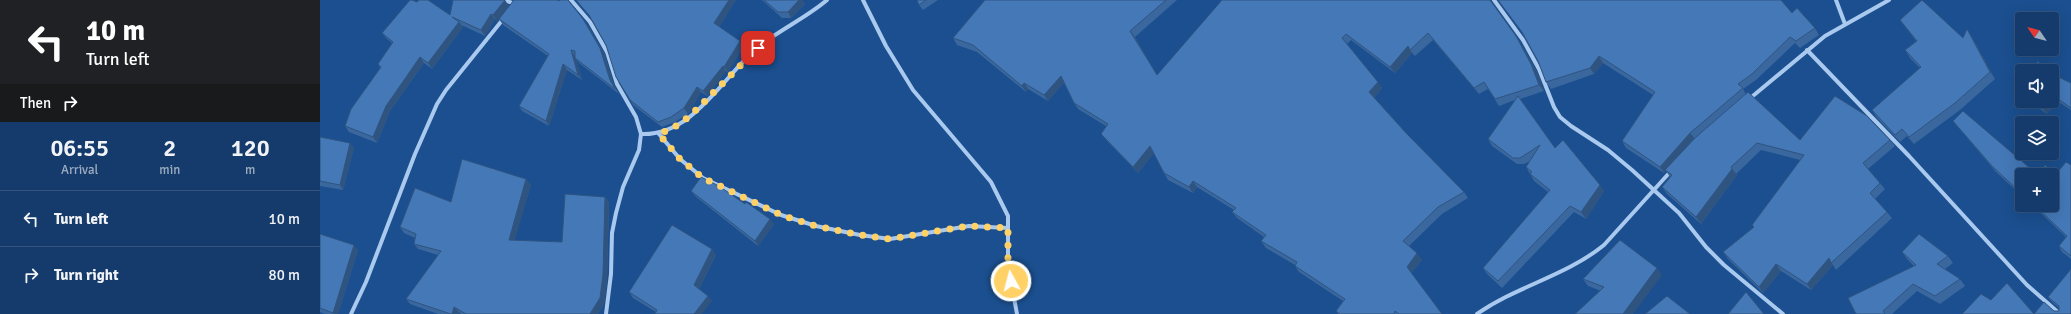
<!DOCTYPE html>
<style>
:root{--surface:#143b6b;--page:#1d4271;--text:#f1f3f6;--muted:#9dadc1;--line:#33557e}
body{margin:0;font-family:Signika,sans-serif;background:var(--page);color:var(--text);height:100vh;display:flex;flex-direction:column;font-size:15px;white-space:nowrap}
*{box-sizing:border-box;margin:0}
p{font-size:13px;color:var(--muted)}
.icon{flex:none;width:22px;height:22px;fill:none;stroke:currentColor;stroke-width:2;stroke-linecap:round;stroke-linejoin:round}
.map{position:relative;flex:1;overflow:hidden}
.panel{display:flex;flex-direction:column;background:var(--surface);width:320px}
.panel>*{flex:none}
.top-card{background:#202124;color:#fff;overflow:hidden}
.needle{width:26px;rotate:305deg}
.tools{position:absolute;left:1695px;top:12px;display:grid;gap:8px}
.tools a{display:grid;place-items:center;width:44px;height:44px;border-radius:4px;background:var(--surface);box-shadow:0 4px 16px #0002,0 0 0 1px var(--line);font-size:20px}
.pin{position:absolute;display:grid;place-items:center;width:34px;height:34px;color:#fff;margin:-17px;border-radius:8px;box-shadow:0 2px 6px #0006}
.me{position:absolute;width:44px;margin:-22px;rotate:353deg;stroke-linejoin:round;filter:drop-shadow(0 0 3px #0008)}
.turn{display:flex;align-items:center;gap:14px;height:84px;padding:0 20px;font-size:18px}
.turn .icon{width:52px;height:52px;stroke-width:2.5}
.turn b{display:block;font-size:28px;line-height:34px}
.then{display:flex;align-items:center;height:38px;padding:0 20px;background:#0003;gap:8px;font-size:15px}
.eta{display:flex;justify-content:space-evenly;align-items:center;height:68px;text-align:center}
.eta b{font-size:24px;font-weight:600;line-height:28px}
ul{padding:0;list-style:none}
li{display:flex;align-items:center;gap:12px;height:56px;padding:0 20px;border-top:1px solid var(--line)}
li div{flex:1}
li b{display:block;font-size:15px}
li em{font-style:normal}
main{display:flex;flex:1;min-height:0}
.map>svg:first-child{display:block}
.lines{fill:none;stroke-linecap:round;stroke-linejoin:round}
.street{stroke:#a9c9ee;stroke-width:4}
.wall{fill:#3a679d}
.shaded-wall{fill:#305480}
.building{fill:#4478b7;stroke:#305480}
.route{stroke:#ffd166;stroke-width:7;stroke-dasharray:0 12.6}
</style>
<main>
<section class="panel">
<div class="top-card">
<div class="turn"><svg class="icon" aria-label="left" viewBox="0 0 24 24"><path d="M17 20v-9H6M10 6l-5 5 5 5"/></svg><div><b>10 m</b>Turn left</div></div>
<div class="then">Then<svg class="icon" aria-label="right" viewBox="0 0 24 24"><path d="M7 20v-9h11M14 6l5 5-5 5"/></svg></div>
</div>
<div class="eta">
<div><b>06:55</b><p>Arrival</p></div>
<div><b>2</b><p>min</p></div>
<div><b>120</b><p>m</p></div>
</div>
<ul>
<li><svg class="icon" aria-label="left" viewBox="0 0 24 24"><path d="M17 20v-9H6M10 6l-5 5 5 5"/></svg><div><b>Turn left</b></div><em>10 m</em></li>
<li><svg class="icon" aria-label="right" viewBox="0 0 24 24"><path d="M7 20v-9h11M14 6l5 5-5 5"/></svg><div><b>Turn right</b></div><em>80 m</em></li>
</ul>
</section>
<div class="map">
<svg width="1751" height="314" viewBox="0 0 1751 314">
<rect width="100%" height="100%" fill="#1b4f8f"/>
<g class="lines">
<!-- street -->
<g class="street">
<path d="M184 0 195 4"/>
<path d="M251 0 270 22 287 52 297 84 316 117 321 134 319 150 303 187 296 213 292 233 291 274 286 314"/>
<path d="M543 0 566 46 593 90 671 182 688 216V266L697 314"/>
<path d="M1174 0 1203 40 1219 69 1234 107 1240 117 1251 126 1288 150 1312 170 1359 213 1386 247 1404 265 1463 314"/>
<path d="M1516 0 1525 24"/>
<path d="M1487 50 1589 156 1707 285 1740 314"/>
<path d="M1428 100 1505 36 1569 0"/>
<path d="M321 134C373 136 402 78 437 48 459 30 486 18 507 0"/>
<path d="M339 134 360 159 383 178 461 215 496 226 540 235 570 239 649 226 688 228"/>
<path d="M31 314 46 282 95 154 117 104 126 90 184 18"/>
<path d="M1157 314C1197 286 1246 276 1284 245L1351 171"/>
</g>
</g>
<!-- wall -->
<g class="wall">
<path d="M256 0H416L399 27 424 46 408 72 406 71 387 96 381 92 368 114 355 122 342 127 313 105 310 100 286 45 271 18Z"/>
<path d="M442 0H482L485 4 471 18H462Z"/>
<path d="M597 0H618L603 10 599 5Z"/>
<path d="M665 0H857L815 37 837 75 1171 2 1200 42 1216 70 1224 91 1200 99 1235 148 1284 191 1266 219 1254 212 1182 288 1167 274 1163 268 1228 192 1214 181 1206 167 1210 161 1204 164H1197L1172 146 1168 139 1195 100 1179 106 1168 89 1159 94 1113 40 1095 56 1092 53 1075 73 1031 40 1027 44 1062 88 1054 98 1086 133 1144 192 1148 198 1122 214 1089 246 1102 260 1091 273 1122 314H1018L1016 311 1023 301 979 272 975 266V265L946 248 941 241 944 237 917 218 912 212 914 210 877 187 873 193 848 180 844 173 834 153 818 173 786 140 781 134 786 126 758 109 754 103 744 83 728 101 708 89 706 92 657 52 637 45 633 38Z"/>
<path d="M189 6 177 21 175 19 165 36 141 25 143 27 112 69 104 63 70 111 57 143 29 132 25 126 60 68 58 64 72 43 66 38 62 33 130 15Z"/>
<path d="M1472 13 1495 28 1499 35 1480 48 1475 43 1436 80 1423 89 1426 94 1480 140H1570L1575 146 1548 169 1560 183 1565 189 1555 199 1567 212 1572 218 1516 270 1513 265 1491 290 1461 271 1443 293 1408 259 1403 252 1434 227 1480 160 1441 150 1416 174 1417 175 1381 224 1347 194 1342 187 1350 177 1346 171 1344 173 1306 148 1302 141 1333 95 1283 63 1274 74 1231 89 1226 82 1218 61 1202 33Z"/>
<path d="M179 19 267 24 284 53 294 85 299 94 259 63 256 59 262 80 247 70 229 126 202 111 199 106 228 56 183 25Z"/>
<path d="M1580 20 1643 38 1647 29 1652 37 1675 79 1640 110 1594 144 1587 136 1580 142 1557 118 1552 110 1600 68 1590 58 1585 50 1596 41Z"/>
<path d="M1732 74 1751 83V110L1737 101 1727 114 1709 101H1732Z"/>
<path d="M1702 78V96L1697 92 1694 87Z"/>
<path d="M1633 121 1702 175V196L1676 172 1637 126Z"/>
<path d="M0 137 34 148 23 190 0 186Z"/>
<path d="M1751 165V259L1742 252 1739 246 1746 237 1712 205H1732L1736 174Z"/>
<path d="M206 179 211 185 194 240 242 242 285 197 289 203 287 281 284 304 278 314H141L139 312 138 314H118L90 304 86 299 118 255 98 249 94 244 95 238 84 233 80 227 131 202Z"/>
<path d="M371 191 425 204 454 224 438 246 375 196Z"/>
<path d="M0 234 38 250 18 314H5L0 312Z"/>
<path d="M1582 252 1628 256 1633 263 1625 269 1640 279 1645 286 1620 304 1597 291 1572 314H1536L1594 266 1587 259Z"/>
<path d="M396 255 379 289 388 296 392 301 336 312 313 298 309 292Z"/>
<path d="M1342 275 1281 291 1268 286 1263 279Z"/>
<path d="M1728 297 1751 314 1734 311H1739V308L1732 302Z"/>
</g>
<!-- shaded-wall -->
<g class="shaded-wall">
<path d="M185 0 189 6 177 21 173 15Z"/>
<path d="M409 0H416L398 29 394 23Z"/>
<path d="M479 0H482L485 4 471 18 468 12Z"/>
<path d="M171 14 175 19 165 36 161 30Z"/>
<path d="M263 19 267 24 284 53 294 85 299 94 290 80Z"/>
<path d="M139 22 143 27 112 69 108 63Z"/>
<path d="M1647 29 1652 37 1675 79 1670 72Z"/>
<path d="M810 31 815 37 841 82 837 75Z"/>
<path d="M1196 36 1200 42 1216 70 1224 91 1219 85Z"/>
<path d="M420 41 424 46 408 72 404 67Z"/>
<path d="M1088 46 1092 53 1075 73 1070 67Z"/>
<path d="M251 50 255 56 262 80 258 75Z"/>
<path d="M1279 56 1283 63 1274 74 1270 68Z"/>
<path d="M100 57 104 63 70 111 57 143 53 137 66 106Z"/>
<path d="M243 64 247 70 229 126 226 121Z"/>
<path d="M403 66 406 71 387 96 383 91Z"/>
<path d="M741 76 745 82 728 101 724 95Z"/>
<path d="M1058 82 1062 88 1054 98 1049 92Z"/>
<path d="M704 83 708 89 706 92 702 86Z"/>
<path d="M377 87 381 92 368 114 364 108Z"/>
<path d="M1734 96 1737 101 1727 114 1723 109 1729 101H1732V98Z"/>
<path d="M1370 133 1375 139 1344 173 1340 167Z"/>
<path d="M30 143 34 148 23 190 20 185Z"/>
<path d="M830 146 835 152 818 173 813 167Z"/>
<path d="M1412 169 1417 175 1381 224 1376 217Z"/>
<path d="M206 179 211 185 193 246 189 240Z"/>
<path d="M873 181 877 187 873 193 869 187Z"/>
<path d="M1280 185 1284 191 1266 219 1261 212Z"/>
<path d="M285 197 289 203 287 281 284 304 278 314H270Z"/>
<path d="M450 219 454 224 438 246 435 241Z"/>
<path d="M34 245 38 250 18 314H14L13 313Z"/>
<path d="M392 249 396 255 378 291 374 285Z"/>
<path d="M1097 253 1102 260 1091 273 1087 267Z"/>
<path d="M1509 258 1513 265 1491 290 1487 284Z"/>
<path d="M1456 264 1461 271 1443 293 1439 287Z"/>
<path d="M1337 268 1342 275 1313 314H1303Z"/>
<path d="M388 296 392 301 382 314H374Z"/>
<path d="M134 307 139 312 138 314H132Z"/>
</g>
<!-- building -->
<g class="building">
<path d="M90 0H92L97 2 99 0H108L130 15 133 0H185L173 15 171 14 161 30 132 17 139 22 108 63 100 57 66 106 53 137 25 126 31 109 61 67 58 64 73 42 62 33Z"/>
<path d="M194 0H237L239 1 240 0H248L263 19 280 48 290 80 295 89 255 58V51L251 50 258 75 243 64 226 121 199 106 229 54 179 19Z"/>
<path d="M256 0H409L394 23 420 41 404 67 403 66 383 91 377 87 364 108 351 117 338 122 310 100 296 77 286 45 269 15Z"/>
<path d="M444 0H479L468 12H458Z"/>
<path d="M597 0H606L599 5Z"/>
<path d="M665 0H846L810 31 837 75 902 0H1170L1196 36 1211 64 1219 85 1175 99 1164 82 1154 88 1108 33 1090 50 1088 46 1070 67 1026 34 1022 38 1058 82 1049 92 1086 133 1144 192 1118 207 1083 241 1097 253 1087 267 1122 314H1079L1075 311 1074 314H1020L1016 311 1025 299 975 266 977 262 941 241 946 235 912 212 916 208 873 181 869 187 844 173 830 146 813 167 781 134 788 124 754 103 741 76 724 95 704 83 702 86 653 45 633 38Z"/>
<path d="M1178 0H1461L1472 13 1477 8 1495 28 1476 41 1470 37 1432 74 1418 84 1423 88 1370 133 1340 167 1302 141 1335 92 1279 56 1270 68 1226 82 1218 61 1202 32Z"/>
<path d="M1602 0 1643 38 1647 29 1670 72 1635 103 1589 137 1582 129 1575 135 1552 110 1601 67 1585 50 1597 41 1580 20Z"/>
<path d="M1718 61 1724 70 1725 71H1709Z"/>
<path d="M1732 74 1751 83V108L1734 96 1732 98Z"/>
<path d="M1702 78V93L1694 87Z"/>
<path d="M1428 92 1480 140 1515 96 1547 116 1570 140 1543 163 1560 183 1550 193 1567 212 1511 263 1509 258 1487 284 1456 264 1439 287 1403 252 1434 227 1432 225 1484 155 1437 143 1411 167 1412 169 1376 217 1342 187 1352 175 1345 170 1375 138Z"/>
<path d="M1198 96 1235 148 1243 140 1280 185 1261 212 1250 206 1178 281 1163 268 1230 190 1210 174 1212 172 1206 167 1220 145 1200 158H1193L1168 139Z"/>
<path d="M1713 101H1729L1723 109Z"/>
<path d="M1643 111 1718 175H1702V194L1672 166 1633 121Z"/>
<path d="M0 137 30 143 20 185 0 181Z"/>
<path d="M142 159 206 179 189 240 242 242 245 194 285 197 283 275 280 298 270 314H146L134 307 132 314H131L86 299 121 251 94 244 96 234 80 227 95 188 131 202Z"/>
<path d="M1746 162 1751 165V256L1739 246 1747 236 1714 205H1732V175H1719L1725 165 1736 174Z"/>
<path d="M381 177 399 186 425 204 426 202 450 219 435 241 371 191Z"/>
<path d="M352 225 392 249 374 285 388 296 374 314H335L337 310 309 292Z"/>
<path d="M0 234 34 245 13 313 0 308Z"/>
<path d="M1599 234 1628 256 1617 264 1640 279 1615 296 1593 284 1563 311 1565 314H1536L1528 298 1596 265 1582 252Z"/>
<path d="M1300 240 1337 268 1303 314H1255L1284 287 1263 279Z"/>
<path d="M1751 269V313L1750 314H1714L1724 302 1734 311H1739V306L1728 297Z"/>
<path d="M1687 283 1714 314H1642L1661 294 1671 300Z"/>
<path d="M1426 292 1444 314H1408Z"/>
<path d="M1347 296 1370 314H1325Z"/>
</g>
<g class="lines">
<!-- route -->
<path class="route" d="M438 48 370 116 353 128 339 134 360 159 383 178 461 215 496 226 540 235 570 239 648 226 688 228V266L691 281"/>
</g>
</svg>
<div class="tools">
<a><svg class="needle" viewBox="-14 -14 28 28"><path d="M0-13l5 13h-10z" fill="#e53935"/><path d="M0 13l5-13h-10z" fill="#9dadc1"/></svg></a>
<a><svg class="icon" aria-label="sound" viewBox="0 0 24 24"><path d="M4 9h4l5-4v14l-5-4H4zM17 9q2 3 0 6"/></svg></a>
<a><svg class="icon" aria-label="layers" viewBox="0 0 24 24"><path d="M12 4l9 5-9 5-9-5zM3 14l9 5 9-5"/></svg></a>
<a>+</a>
</div>
<div class="pin" style="left:438px;top:48px;background:#d93025"><svg class="icon" aria-label="arrive" viewBox="0 0 24 24"><path d="M6 21V4h12l-3 4 3 4H6"/></svg></div>
<svg class="me" style="left:691px;top:281px" viewBox="-20 -20 40 40"><circle r="17" fill="#ffd166" stroke="#fff" stroke-width="3"/><path d="M0-11L8 9 0 5-8 9z" fill="#fff"/></svg>
</div>
</main>
